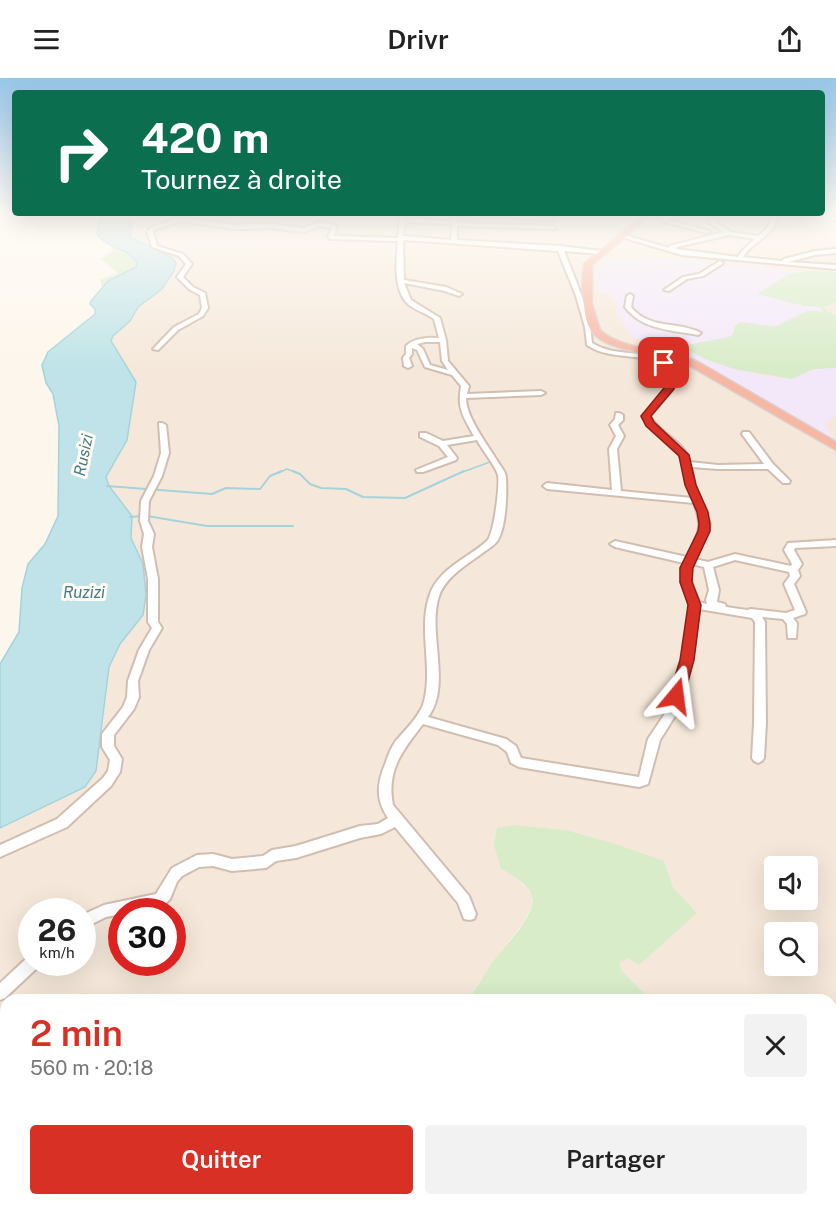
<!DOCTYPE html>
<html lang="fr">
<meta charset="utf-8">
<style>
:root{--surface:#fff;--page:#f2f2f2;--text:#222;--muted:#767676;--accent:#d93025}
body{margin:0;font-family:"Public Sans",sans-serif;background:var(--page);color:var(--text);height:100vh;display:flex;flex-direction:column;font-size:22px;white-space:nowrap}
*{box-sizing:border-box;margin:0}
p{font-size:20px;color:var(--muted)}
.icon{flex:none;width:33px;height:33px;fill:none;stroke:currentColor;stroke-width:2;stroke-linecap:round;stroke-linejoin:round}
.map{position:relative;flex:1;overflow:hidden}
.panel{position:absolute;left:0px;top:916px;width:837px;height:212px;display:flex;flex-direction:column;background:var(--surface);border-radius:18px 18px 0 0;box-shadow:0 6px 24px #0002}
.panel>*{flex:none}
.hud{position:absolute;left:12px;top:12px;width:813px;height:126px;border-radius:6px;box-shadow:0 6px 24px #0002;background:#0b6e4f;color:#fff;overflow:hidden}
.tools{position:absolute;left:764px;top:778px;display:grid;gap:12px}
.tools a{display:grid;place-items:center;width:54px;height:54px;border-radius:6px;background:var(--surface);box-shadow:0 6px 24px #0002;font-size:30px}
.speed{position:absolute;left:18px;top:820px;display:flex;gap:12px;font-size:30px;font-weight:700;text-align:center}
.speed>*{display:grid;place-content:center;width:78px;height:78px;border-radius:50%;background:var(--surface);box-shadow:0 6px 24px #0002;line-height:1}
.speed small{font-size:15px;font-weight:400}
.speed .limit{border:9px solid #d22;background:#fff;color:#111}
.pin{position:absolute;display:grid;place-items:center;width:51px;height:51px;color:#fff;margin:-26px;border-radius:12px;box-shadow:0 3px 9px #0006}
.me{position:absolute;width:66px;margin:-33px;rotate:16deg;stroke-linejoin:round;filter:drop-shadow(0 0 4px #0008)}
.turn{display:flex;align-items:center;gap:21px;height:126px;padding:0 30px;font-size:27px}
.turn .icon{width:78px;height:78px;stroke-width:2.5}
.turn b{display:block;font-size:42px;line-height:51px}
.round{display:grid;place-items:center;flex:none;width:63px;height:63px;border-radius:6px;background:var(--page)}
.head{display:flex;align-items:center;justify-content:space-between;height:102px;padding:0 30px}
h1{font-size:36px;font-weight:600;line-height:45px;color:var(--accent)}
.primary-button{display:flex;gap:12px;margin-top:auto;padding:12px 30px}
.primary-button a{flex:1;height:69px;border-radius:6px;background:var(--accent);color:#fff;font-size:24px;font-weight:600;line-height:69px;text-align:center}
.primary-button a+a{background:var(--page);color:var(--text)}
header{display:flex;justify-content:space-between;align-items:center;height:78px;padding:0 30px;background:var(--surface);font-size:27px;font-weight:600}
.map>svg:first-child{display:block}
.residential{fill:#f5e8da;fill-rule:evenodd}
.education{fill:#f3e8fa}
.green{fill:#d8ecc9}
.water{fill:#bfe3e8;stroke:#a5d3da;stroke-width:1.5}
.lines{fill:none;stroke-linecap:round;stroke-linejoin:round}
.stream-far2{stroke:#a5d3da;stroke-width:1.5}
.stream-far1{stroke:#a5d3da;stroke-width:2}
.stream{stroke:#a5d3da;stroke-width:3}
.minor-casing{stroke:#d1beb0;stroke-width:4}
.highway-casing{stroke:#dad1cd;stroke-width:3}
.minor{fill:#fff;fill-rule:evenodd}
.highway{fill:#f7b7a3;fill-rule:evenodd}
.route{fill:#d93025;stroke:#8d1f18;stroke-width:1.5}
.labels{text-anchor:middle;stroke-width:6;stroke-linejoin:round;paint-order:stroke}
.water-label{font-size:16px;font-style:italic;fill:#437c86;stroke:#fffaf3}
</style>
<header><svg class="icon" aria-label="menu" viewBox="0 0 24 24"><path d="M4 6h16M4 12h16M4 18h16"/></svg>Drivr<svg class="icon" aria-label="share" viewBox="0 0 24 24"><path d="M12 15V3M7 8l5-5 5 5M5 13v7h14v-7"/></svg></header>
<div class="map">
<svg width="836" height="1127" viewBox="0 0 836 1127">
<rect width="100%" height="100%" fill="#fdf6ec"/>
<!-- residential -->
<path class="residential" d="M836 134V1127H771L739 1122H831V922H651L621 892 620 884 697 835 673 809 664 784 613 765 566 752 515 747 501 791 515 798 526 809 532 818V828L524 844 492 885 468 922H6V1122H116L120 1127H0V750L85 709 103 645 109 589 120 566 143 537 146 517 143 486 131 460 132 438 109 408 106 399 127 362 136 304 111 264 113 258 130 243 138 229 162 211 174 193 155 171 130 158 134 148 127 135ZM774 789H807V822H774ZM32 834H82V885H32ZM122 834H172V885H122ZM774 855H807V888H774Z"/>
<!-- education -->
<path class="education" d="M648 179 804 193 789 196 758 216 804 228 820 229 824 234 807 233 775 249 741 244 729 259 694 266 709 283 761 297 789 301 822 289 836 290V338L824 346 834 361 746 313 681 272 668 268 647 265 631 258 617 235 616 223 608 216 599 215 597 193 601 186 611 180 630 183Z"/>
<!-- green -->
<g class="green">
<path d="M108 165 132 177 137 184 136 189 108 203 102 210 100 202 118 195 101 181 113 173Z"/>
<path d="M808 193 836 194V225L823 229 828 234 836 236V290L813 291 792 301 734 291 705 281 686 271 687 267 729 259 733 256 735 248 741 244 775 249 807 233 824 234 820 229 804 228 757 216 789 196Z"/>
<path d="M515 747 566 752 613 765 664 783 673 809 697 835 639 887 628 880 620 884 621 892 651 922H468C476 911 483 898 491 886 502 871 537 837 532 819 528 805 512 797 501 791L494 767 497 750Z"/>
<path d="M116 1122H517L513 1127H120Z"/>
<path d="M520 1122H583L588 1127H525Z"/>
<path d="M637 1122H649L656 1127 659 1122H739L771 1127H642Z"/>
</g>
<!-- water -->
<path class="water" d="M100 135H127L133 145 130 159 171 179 176 185 174 193 162 211 138 229 130 243 113 258 111 263 136 304 127 362 106 399 109 408 132 438 131 460 143 486 146 517 143 537 120 566 109 589 96 693 85 709 0 750V586L19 554 22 510 28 486 45 466 58 438 59 348 53 316 46 305 42 287 48 274 95 236V231L90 226 91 223 108 203 136 189 137 184C127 169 106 170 97 156Z"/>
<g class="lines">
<!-- stream-far2 -->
<g class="stream-far2">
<path d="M278 395 287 391 297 395"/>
<path d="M460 395 490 384"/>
</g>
<!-- stream-far1 -->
<g class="stream-far1">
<path d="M293 393 300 396 310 406 321 410 346 411 363 419 405 420 464 393"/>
<path d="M107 408 212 416 226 410 260 411 270 398 282 393"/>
<path d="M147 438 207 448H293"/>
<path d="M130 439 142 438"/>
</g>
<!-- stream -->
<g class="stream">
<path d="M0 1078 6 1076"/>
<path d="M241 1122 243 1127"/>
</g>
<defs>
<g id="minor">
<path d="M822 134 836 139V143L816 135Z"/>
<path d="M346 135 400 136V135H406L405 141 452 143V135H458L457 145 554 148 556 151 457 148V162L560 168 602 173 603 174 600 176 564 173C576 203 590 233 592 265 619 282 653 267 676 292L673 311 650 338C659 356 685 363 690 384L718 387 764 386 742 356 743 354H749L773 386 790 403 789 405H783L768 391H718L691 389 695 407 710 446 709 453 695 481 708 484 735 476 791 488 792 486 784 472 788 465 836 462V468L795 470 794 472 802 486 798 492 800 498 794 506 806 534 805 536 793 540 797 545 796 560H788L787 546 783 541 762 539 765 544 766 645 764 680 762 683 758 685 754 683 752 680 754 645 755 544 752 540 699 531 692 582 675 638 660 662 648 706 639 709 519 689 511 685 507 674 498 667 423 646C403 672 386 692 393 727L469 818 476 836 474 841 469 842 464 841 458 825 395 749 381 756 360 760 296 780 276 783 266 790 232 793 213 788 199 789 182 798 177 804 170 821 165 826 131 834H122V836L106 839 82 851V837L104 827 156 816 172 790 197 777 213 776 232 781 263 778 272 772 296 768 360 748 378 746 388 740C375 720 377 705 386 684 388 677 391 670 395 664 404 653 418 640 423 627 434 592 418 554 429 519 437 491 467 481 487 463 494 456 500 407 498 397 496 389 481 370 477 362L447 367 457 380 456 382 423 394H417L416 392 448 379 439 368 420 359V355H426L443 363 474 358C463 338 457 331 461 308L452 297 425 289 417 272 412 270V276L409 280 412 288 408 290 404 288 403 280 406 276V268C414 260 428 259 439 260L434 241C426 235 417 233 409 227 393 213 396 183 398 163L331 161 328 159 332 150 319 148 304 154 271 150 233 151 182 143 156 151 153 153 157 168 183 176 192 186 183 199 193 209 205 215 208 230 203 238 178 252 158 272 153 271 174 249 199 236 202 230 200 217 189 211 177 199 186 186 179 178 152 169 147 153 152 149 182 139 233 147 271 146 303 150 319 144 337 148 334 158 398 160 400 139 344 138ZM405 144 452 146 451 162 403 158ZM405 162 558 173 576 218 585 249 587 267C614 285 646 271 668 292L665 311 642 338C650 354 667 361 678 375 684 383 687 408 692 420L621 413 617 371 624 358 618 347 623 342V337L619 335H616L615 341 610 347 616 358 609 371 612 412 547 405 543 408 547 411 694 425C704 451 698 456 687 479L615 463 610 466 615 469 684 485 681 490V504L690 527 682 582 664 637 648 661 639 699 521 680 516 668 506 661 428 639C452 608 427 554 439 518 446 498 468 486 484 474 488 471 495 467 498 462 506 448 507 416 506 400 506 394 501 389 498 384 488 367 466 340 466 320L541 317 545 315 541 313 467 316 469 308 448 283 446 262 440 240 411 222 404 205 445 213 459 218 462 216 446 209 404 202 403 163ZM425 264H440L442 283 448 292 430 287 423 271 417 266ZM735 482 789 494 790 498 784 506 795 532 786 535 751 531 747 532 726 529 725 526 717 524 719 512 713 489ZM692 486 704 489 709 512 706 522 707 526 699 524C694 511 688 500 692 486Z"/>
<path d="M628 135C643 135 657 133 671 139L667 142 710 153 707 155 661 143 663 140 650 137 648 139Z"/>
<path d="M699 135 716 137 714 140 718 142 715 144 731 154 758 158C767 151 772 146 771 135H777C778 157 753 162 743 179L782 183 784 181 815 173 836 171V175L815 177 788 184 836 187V191L682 177 618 158 621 156 669 170V168L724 154 709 145 711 142 707 140 709 138ZM729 157 755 161 742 173 738 179 676 171 677 169Z"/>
<path d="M515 137 552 139 555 141 552 143 513 140Z"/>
<path d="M720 183 723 185 722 186 703 198 687 201 669 213 664 212 683 199 699 196Z"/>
<path d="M630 216 633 218 631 229C649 252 679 243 701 255L698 257C672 252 642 252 625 229L627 218Z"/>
<path d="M159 345H162L166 347 169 375 162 398 149 423 148 443 154 456 152 469 158 501V544L162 550 149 572 138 603 139 619 134 631 114 657V668L122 681 120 694 111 708 67 749 0 779V767L57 741 103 700 108 693 110 682 102 669V656L123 629 127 619 128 603 139 572 152 550 148 544V501L142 469 144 456 140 443 141 423 154 398 161 375Z"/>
<path d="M32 878V885H39L37 890 5 920 0 922V905L27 880Z"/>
</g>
<path id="highway" d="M646 135H654L592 187V226L600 252C622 273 669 271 698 284L836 364V372L690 288C666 277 611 274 595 257 587 249 585 238 584 227 582 214 582 200 584 186Z"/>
</defs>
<!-- minor casing -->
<use href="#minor" class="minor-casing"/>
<!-- highway casing -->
<use href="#highway" class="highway-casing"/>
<!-- minor -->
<use href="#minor" class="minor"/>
<!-- highway -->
<use href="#highway" class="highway"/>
</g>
<!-- sky -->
<linearGradient id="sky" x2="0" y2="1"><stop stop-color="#97c7e8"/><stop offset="0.46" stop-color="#fefbf6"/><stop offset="1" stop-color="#fefbf6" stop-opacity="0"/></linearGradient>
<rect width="836" height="292" fill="url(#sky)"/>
<!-- route -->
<path class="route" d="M661 283H667L677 292 674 311 651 338 654 344 689 377 696 407 708 434 710 446V453L693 490 692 504 701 527 694 582 684 618 676 623 669 618 680 582 688 527 680 504V490L698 453 699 446 697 434 685 407 679 378 646 348 641 338 664 310 668 293 659 285Z"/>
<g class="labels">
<!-- water labels -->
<g class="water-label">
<text transform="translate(83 377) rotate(-79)" y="6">Rusizi</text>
<text x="84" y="520">Ruzizi</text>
</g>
</g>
</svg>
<div class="tools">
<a><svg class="icon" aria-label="sound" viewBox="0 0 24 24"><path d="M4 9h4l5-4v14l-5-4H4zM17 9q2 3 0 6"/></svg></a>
<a><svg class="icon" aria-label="search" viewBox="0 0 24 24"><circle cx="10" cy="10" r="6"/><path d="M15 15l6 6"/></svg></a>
</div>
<div class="speed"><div>26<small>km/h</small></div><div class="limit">30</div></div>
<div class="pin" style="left:664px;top:285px;background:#d93025"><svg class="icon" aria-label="arrive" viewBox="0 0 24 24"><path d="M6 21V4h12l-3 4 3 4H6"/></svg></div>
<svg class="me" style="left:676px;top:618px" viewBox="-20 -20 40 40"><path d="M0-17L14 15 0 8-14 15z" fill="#d93025" stroke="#fff" stroke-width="4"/></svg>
<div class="hud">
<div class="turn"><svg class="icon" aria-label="right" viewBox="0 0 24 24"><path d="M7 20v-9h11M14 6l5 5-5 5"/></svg><div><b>420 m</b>Tournez à droite</div></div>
</div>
<section class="panel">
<div class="head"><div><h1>2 min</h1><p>560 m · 20:18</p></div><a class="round"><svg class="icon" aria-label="close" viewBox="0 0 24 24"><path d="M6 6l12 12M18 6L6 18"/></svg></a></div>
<div class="primary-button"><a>Quitter</a><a>Partager</a></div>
</section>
</div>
